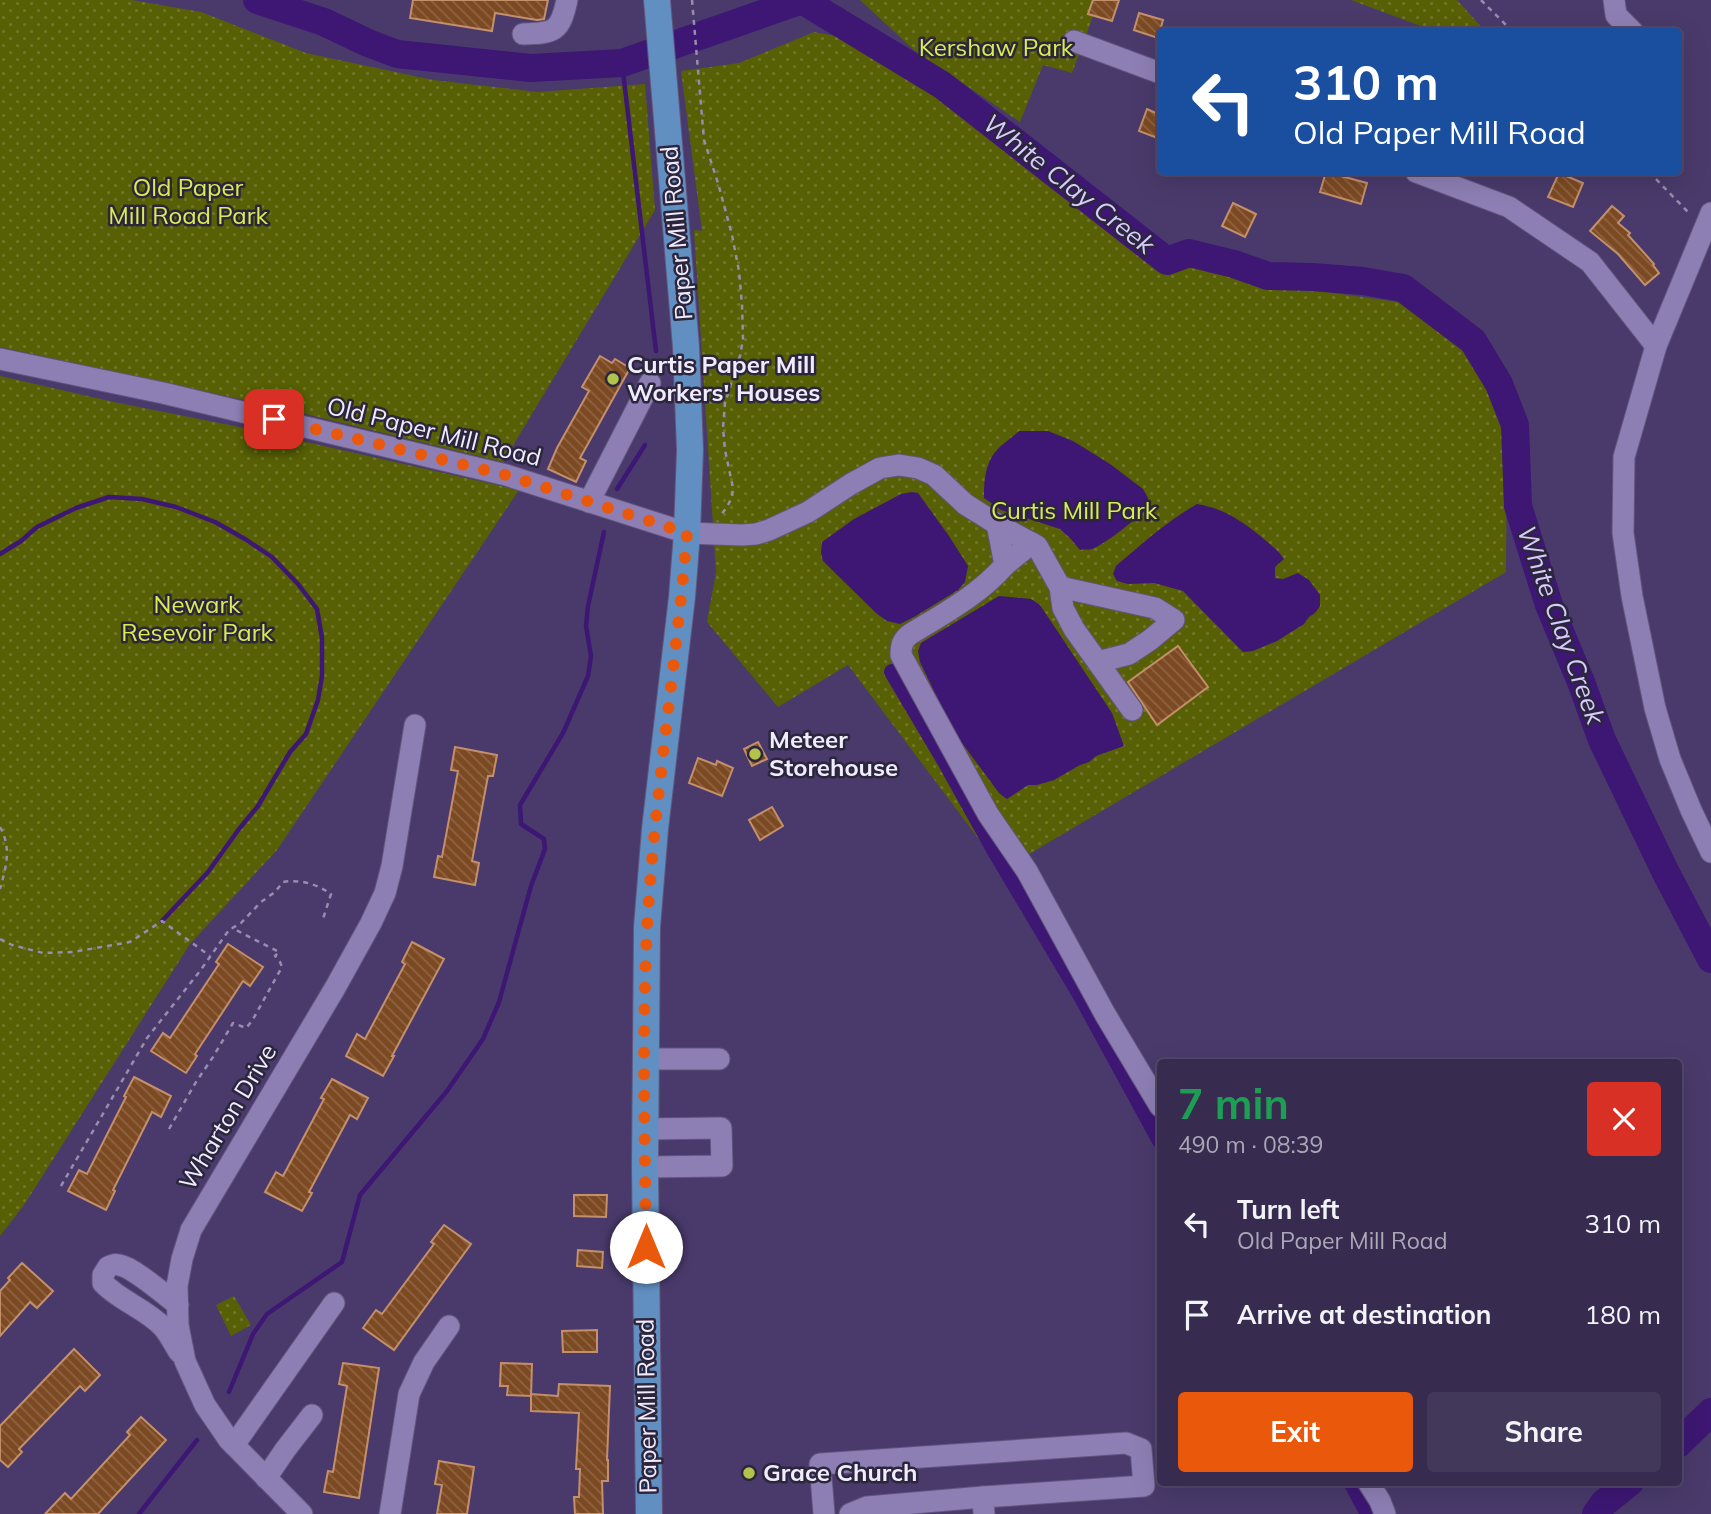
<!DOCTYPE html>
<meta charset="utf-8">
<style>
:root{--surface:#372c50;--page:#42385a;--text:#f1f3f6;--muted:#aaa7b7;--line:#514867;--accent:#ea580c}
body{margin:0;font-family:Mulish,sans-serif;background:var(--page);color:var(--text);height:100vh;display:flex;flex-direction:column;font-size:26px;white-space:nowrap}
*{box-sizing:border-box;margin:0}
p{font-size:23px;color:var(--muted)}
.icon{flex:none;width:38px;height:38px;fill:none;stroke:currentColor;stroke-width:2;stroke-linecap:round;stroke-linejoin:round}
.map{position:relative;flex:1;overflow:hidden}
.sheet{position:absolute;left:1157px;top:1059px;width:525px;height:427px;display:flex;flex-direction:column;background:var(--surface);border-radius:7px;box-shadow:0 7px 28px #0002,0 0 0 2px var(--line)}
.sheet>*{flex:none}
.guide{position:absolute;left:1157px;top:28px;width:525px;height:147px;border-radius:7px;box-shadow:0 7px 28px #0002,0 0 0 2px var(--line);background:#1a4fa0;color:#fff;overflow:hidden}
.pin{position:absolute;display:grid;place-items:center;width:60px;height:60px;color:#fff;margin:-30px;border-radius:14px;box-shadow:0 4px 10px #0006}
.me{position:absolute;width:77px;margin:-38px;rotate:0deg;stroke-linejoin:round;filter:drop-shadow(0 0 5px #0008)}
.turn{display:flex;align-items:center;gap:24px;height:147px;padding:0 21px;font-size:32px}
.turn .icon{width:91px;height:91px;stroke-width:2.5}
.turn b{display:block;font-size:49px;line-height:60px}
.round{display:grid;place-items:center;flex:none;width:74px;height:74px;border-radius:7px;background:var(--page)}
.headline{display:flex;align-items:center;justify-content:space-between;height:119px;padding:0 21px}
h1{font-size:42px;font-weight:700;line-height:52px;color:#1e9e55}
.action{display:flex;gap:14px;margin-top:auto;padding:14px 21px}
.action a{flex:1;height:80px;border-radius:7px;background:var(--accent);color:#fff;font-size:28px;font-weight:700;line-height:80px;text-align:center}
.action a+a{background:var(--page);color:var(--text)}
ul{padding:0;list-style:none}
li{display:flex;align-items:center;gap:21px;height:91px;padding:0 21px}
li div{flex:1}
li b{display:block;font-size:26px}
li em{font-style:normal}
.map>svg:first-child{display:block}
.park{fill:url(#park-dots)}
.water{fill:#3d1773}
.lines{fill:none;stroke-linecap:round;stroke-linejoin:round}
.stream{stroke:#3d1773;stroke-width:4.5}
.canal{stroke:#3d1773;stroke-width:16}
.river{stroke:#3d1773;stroke-width:28}
.building{fill:url(#building-back-hatch);stroke:#c48f6b;stroke-width:2}
.minor-casing{stroke:#61557c;stroke-width:23}
.major-casing{stroke:#61557c;stroke-width:28}
.path{stroke:#978db0;stroke-width:2.5;stroke-dasharray:5 5;stroke-linecap:butt}
.minor{stroke:#8d7fb4;stroke-width:21}
.major{stroke:#618fc1;stroke-width:26}
.route{stroke:#ea580c;stroke-width:12;stroke-dasharray:0 21.6}
.poi-dot{fill:#b3c24b;stroke:#2c263d;stroke-width:2.5}
.labels{text-anchor:middle;stroke-width:5;stroke-linejoin:round;paint-order:stroke}
.park-label{font-size:24px;fill:#d9ec51;stroke:#2c263d}
.street-label{font-size:24px;fill:#f0ecfe;stroke:#2c263d}
.poi-label{font-size:24px;font-weight:bold;fill:#f0ecfe;stroke:#2c263d;text-anchor:start}
.water-label{font-size:26px;font-style:italic;fill:#d7cbfd;stroke:#2c263d}
</style>
<div class="map">
<svg width="1711" height="1514" viewBox="0 0 1711 1514">
<defs>
<pattern id="park-dots" width="8" height="8" patternUnits="userSpaceOnUse" patternTransform="scale(1.75)"><rect width="8" height="8" fill="#576005"/><path d="M2 2h.1M6 6h.1" fill="none" stroke="#6f772a" stroke-width="1.8" stroke-linecap="round"/></pattern>
<pattern id="building-back-hatch" width="6" height="6" patternUnits="userSpaceOnUse" patternTransform="scale(1.75)"><rect width="6" height="6" fill="#7c4a22"/><path d="M-1 5l2 2M0 0l6 6M5-1l2 2" fill="none" stroke="#8f6443"/></pattern>
</defs>
<rect width="100%" height="100%" fill="#493a6b"/>
<!-- park -->
<g class="park">
<path d="M0 0H132L201 12 306 53 433 80 538 92 645 84 655 210 503 462 281 408 0 347Z"/>
<path d="M860 0H1099L1072 73 1043 65 1020 122 914 50Z"/>
<path d="M1351 0H1457L1485 31H1434Z"/>
<path d="M814 32 884 45 1061 184 1105 216 1159 247 1207 272 1261 283 1405 303 1467 346 1507 428 1506 572 1002 870 848 665 778 707 707 622 716 572 694 230 702 231 681 71 739 63Z"/>
<path d="M0 376 114 402 244 428 519 490 277 850 190 944 24 1205 0 1236Z"/>
<path d="M234 1296 251 1325 231 1336 216 1305Z"/>
</g>
<!-- water -->
<g class="water">
<path d="M1019 431H1048L1073 441 1110 464 1143 489 1148 498 1147 508C1138 518 1104 545 1092 549 1088 550 1084 549 1080 550L1070 538 1060 529 1001 510 984 498C984 481 985 463 997 450 1003 443 1012 438 1019 431Z"/>
<path d="M912 492 918 493 949 536 968 566 965 582 958 590 914 617 900 624 887 621 876 613 823 561 821 553 822 542 854 519 901 494Z"/>
<path d="M1197 504C1224 508 1245 523 1265 540 1272 546 1279 551 1284 559L1275 567V578L1283 579 1298 573 1309 580 1320 595V606L1315 613 1309 617 1304 624 1277 641 1253 651 1243 652 1183 591 1154 583 1128 584 1117 581 1113 574 1116 566C1142 544 1167 521 1197 504Z"/>
<path d="M999 596 1031 599 1040 605 1112 713 1124 746 1096 756 1089 762 1080 765 1054 780 1037 785H1028L1007 799 999 793 962 743 944 712 920 662 918 651 921 643Z"/>
</g>
<g class="lines">
<!-- stream -->
<g class="stream">
<path d="M622 63 656 351"/>
<path d="M617 489 645 445"/>
<path d="M0 554 21 541 37 527 76 508 109 497 142 499 176 507 215 522 245 539 272 557 298 584 317 609 322 638V676L318 700 306 734 290 752 258 806 239 829 208 872 162 921"/>
<path d="M229 1392 253 1334 267 1314 342 1262 360 1195 447 1091 483 1039 499 1002 531 886 545 849 544 839 521 824 520 805 563 733 588 676 591 656 586 626 588 606 604 532"/>
<path d="M139 1514 197 1440"/>
</g>
<!-- canal -->
<g class="canal">
<path d="M892 672 946 763 996 853 1081 996 1160 1141"/>
<path d="M1351 1482 1368 1514"/>
</g>
<!-- river -->
<g class="river">
<path d="M257 0 324 22 368 43 397 54 531 68 622 63 802 0"/>
<path d="M802 0 942 85 1167 261 1189 253 1234 264 1268 276 1312 277 1363 281 1403 288 1473 341 1499 384 1515 425 1518 506 1549 605 1581 682 1602 740 1665 871 1711 959"/>
<path d="M1678 1444 1711 1412"/>
<path d="M1596 1514 1604 1503 1630 1482"/>
</g>
</g>
<!-- building -->
<g class="building">
<path d="M413 0H548L544 19 537 20 495 13 492 31 410 18Z"/>
<path d="M1093 0H1119L1112 21 1088 14Z"/>
<path d="M1139 13 1163 20 1158 38 1134 30Z"/>
<path d="M1147 109 1160 115V139L1139 131Z"/>
<path d="M1326 172 1367 183 1361 204 1320 192Z"/>
<path d="M1559 173 1583 183 1573 207 1548 197Z"/>
<path d="M1233 203 1256 214 1245 237 1222 226Z"/>
<path d="M1612 206 1624 216 1618 223 1630 233 1628 235 1654 264 1653 265 1659 273 1645 285 1618 254 1590 231Z"/>
<path d="M600 356 612 363 615 359 630 368 580 458 586 461 576 482 548 469 557 448 589 391 582 387Z"/>
<path d="M1178 646 1208 687 1157 725 1128 682Z"/>
<path d="M758 742 767 759 752 766 744 749Z"/>
<path d="M455 747 497 755 493 776H488L472 861 479 863 475 885 434 877 438 856 442 857 458 771 451 770Z"/>
<path d="M698 758 716 765 717 761 733 768 722 796 689 783Z"/>
<path d="M772 807 783 826 760 840 749 820Z"/>
<path d="M412 942 444 959 392 1056H394L383 1076 346 1056 357 1034 365 1039 405 964 402 962Z"/>
<path d="M228 944 263 967 250 986 243 981 195 1054 197 1056 186 1073 151 1051 163 1033 170 1038 219 964 216 962Z"/>
<path d="M134 1077 171 1096 161 1117 152 1112 113 1190 115 1191 106 1210 68 1191 79 1170 87 1174 126 1097 124 1096Z"/>
<path d="M332 1079 368 1098 357 1119 350 1115 309 1192 312 1193 302 1211 265 1192 276 1172 283 1176 324 1099 321 1098Z"/>
<path d="M574 1195H607L606 1217 574 1216Z"/>
<path d="M444 1225 471 1244 394 1350 363 1328 376 1310 382 1314 434 1244 431 1242Z"/>
<path d="M578 1250 603 1252 602 1268 577 1266Z"/>
<path d="M22 1263 53 1291 37 1308 30 1302 0 1336V1291L10 1280 8 1278Z"/>
<path d="M597 1330V1352H563L562 1331Z"/>
<path d="M74 1349 100 1375 85 1391 80 1386 19 1449 22 1452 8 1467 0 1460V1426Z"/>
<path d="M343 1363 379 1368 359 1498 324 1492 328 1471 333 1472 347 1386 339 1384Z"/>
<path d="M501 1363 532 1364 531 1396 507 1395 508 1386H500Z"/>
<path d="M559 1384 610 1386 607 1460H608V1481H602L603 1514H575L574 1497H579L580 1469H576L579 1413 531 1411V1394L558 1396Z"/>
<path d="M141 1417 166 1440 98 1514H45L65 1493 71 1499 130 1435 127 1432Z"/>
<path d="M439 1461 474 1467 467 1514H437L442 1485 435 1484Z"/>
</g>
<g class="lines">
<defs>
<g id="minor">
<path d="M1614 0 1616 15 1633 32"/>
<path d="M523 34C555 33 560 32 567 0"/>
<path d="M1074 41 1160 73"/>
<path d="M1416 172 1509 207 1590 262 1656 346"/>
<path d="M1711 213 1656 346 1624 457 1623 533 1632 596 1655 708 1670 759 1691 810 1711 852"/>
<path d="M0 359 163 393 506 475 687 533 742 535 756 534 769 530 808 512 851 484 880 468 899 465 918 468 934 475 965 504 1000 526 1037 546 1060 587 1063 608 1074 629 1132 710"/>
<path d="M589 502 650 383"/>
<path d="M997 524 1005 565 1032 543"/>
<path d="M1005 565C979 595 943 614 909 635 902 641 901 646 901 655L988 814 1027 871 1105 1014 1160 1106"/>
<path d="M1060 587 1155 608 1174 620 1150 640 1129 654 1098 662"/>
<path d="M645 1059H719"/>
<path d="M645 1167 722 1166 721 1128 645 1129"/>
<path d="M178 1305C165 1295 133 1267 119 1265 114 1264 112 1265 108 1267L103 1275V1283C120 1301 146 1309 163 1327 169 1334 174 1344 179 1352"/>
<path d="M234 1445 334 1303"/>
<path d="M266 1478 285 1450 312 1415"/>
<path d="M1368 1482 1380 1501 1385 1514"/>
<path d="M302 1514 229 1440 205 1405 185 1361 178 1325 177 1286 182 1259 191 1230 335 988 371 923 385 893 392 866 415 725"/>
<path d="M390 1514 409 1394 424 1362 449 1326"/>
<path d="M824 1514 820 1464 1126 1443 1141 1449 1144 1486 983 1497 984 1514"/>
<path d="M850 1514 867 1507 983 1497"/>
</g>
<path id="major" d="M649 1514 645 1167 647 927 655 829 682 597 687 533 690 450 686 347 657 0"/>
</defs>
<!-- minor casing -->
<use href="#minor" class="minor-casing"/>
<!-- major casing -->
<use href="#major" class="major-casing"/>
<!-- path -->
<g class="path">
<path d="M692 0 704 140 718 183 732 235 739 271 742 305 743 339 740 356 725 403 723 428 725 450 733 488 732 497 727 507 720 516"/>
<path d="M1481 0 1513 32"/>
<path d="M1649 172 1690 214"/>
<path d="M0 827C12 848 6 867 0 889"/>
<path d="M0 939 12 945 43 953 73 952 130 942 162 921 210 956"/>
<path d="M169 1129 196 1082 213 1057 233 1023 246 1028 252 1021 282 967 280 962 275 956 279 952 232 928"/>
<path d="M61 1186 147 1038 200 971 229 930 241 923 261 902 275 892 283 882C300 879 317 884 331 894L323 919"/>
</g>
<!-- minor -->
<use href="#minor" class="minor"/>
<!-- major -->
<use href="#major" class="major"/>
</g>
<g class="lines">
<!-- route -->
<path class="route" d="M274 419 506 475 687 533C677 655 658 775 649 897 641 1013 645 1131 646 1247"/>
</g>
<!-- markers -->
<g class="poi-dot">
<circle cx="613" cy="379" r="7"/>
<circle cx="755" cy="754" r="7"/>
<circle cx="749" cy="1473" r="7"/>
</g>
<g class="labels">
<!-- park labels -->
<g class="park-label">
<text x="996" y="56">Kershaw Park</text>
<text x="188" y="196">Old Paper<tspan x="188" dy="28">Mill Road Park</tspan></text>
<text x="1074" y="519">Curtis Mill Park</text>
<text x="197" y="613">Newark<tspan x="197" dy="28">Resevoir Park</tspan></text>
</g>
<!-- street labels -->
<g class="street-label">
<text transform="translate(677 233) rotate(-95)" y="8">Paper Mill Road</text>
<text transform="translate(434 432) rotate(14)" y="8">Old Paper Mill Road</text>
<text transform="translate(228 1117) rotate(-59)" y="8">Wharton Drive</text>
<text transform="translate(647 1406) rotate(-91)" y="8">Paper Mill Road</text>
</g>
<!-- poi labels -->
<g class="poi-label">
<text x="627" y="373">Curtis Paper Mill<tspan x="627" dy="28">Workers' Houses</tspan></text>
<text x="769" y="748">Meteer<tspan x="769" dy="28">Storehouse</tspan></text>
<text x="763" y="1481">Grace Church</text>
</g>
<!-- water labels -->
<g class="water-label">
<text transform="translate(1069 184) rotate(38)" y="9">White Clay Creek</text>
<text transform="translate(1561 625) rotate(70)" y="9">White Clay Creek</text>
</g>
</g>
</svg>
<div class="pin" style="left:274px;top:419px;background:#d93025"><svg class="icon" aria-label="arrive" viewBox="0 0 24 24"><path d="M6 21V4h12l-3 4 3 4H6"/></svg></div>
<svg class="me" style="left:646px;top:1247px" viewBox="-20 -20 40 40"><circle r="19" fill="#fff"/><path d="M0-13L10 11 0 6-10 11z" fill="#ea580c"/></svg>
<div class="guide">
<div class="turn"><svg class="icon" aria-label="left" viewBox="0 0 24 24"><path d="M17 20v-9H6M10 6l-5 5 5 5"/></svg><div><b>310 m</b>Old Paper Mill Road</div></div>
</div>
<section class="sheet">
<div class="headline"><div><h1>7 min</h1><p>490 m · 08:39</p></div><a class="round" style="background:#d93025;color:#fff"><svg class="icon" aria-label="close" viewBox="0 0 24 24"><path d="M6 6l12 12M18 6L6 18"/></svg></a></div>
<ul>
<li><svg class="icon" aria-label="left" viewBox="0 0 24 24"><path d="M17 20v-9H6M10 6l-5 5 5 5"/></svg><div><b>Turn left</b><p>Old Paper Mill Road</p></div><em>310 m</em></li>
<li><svg class="icon" aria-label="arrive" viewBox="0 0 24 24"><path d="M6 21V4h12l-3 4 3 4H6"/></svg><div><b>Arrive at destination</b></div><em>180 m</em></li>
</ul>
<div class="action"><a>Exit</a><a>Share</a></div>
</section>
</div>
